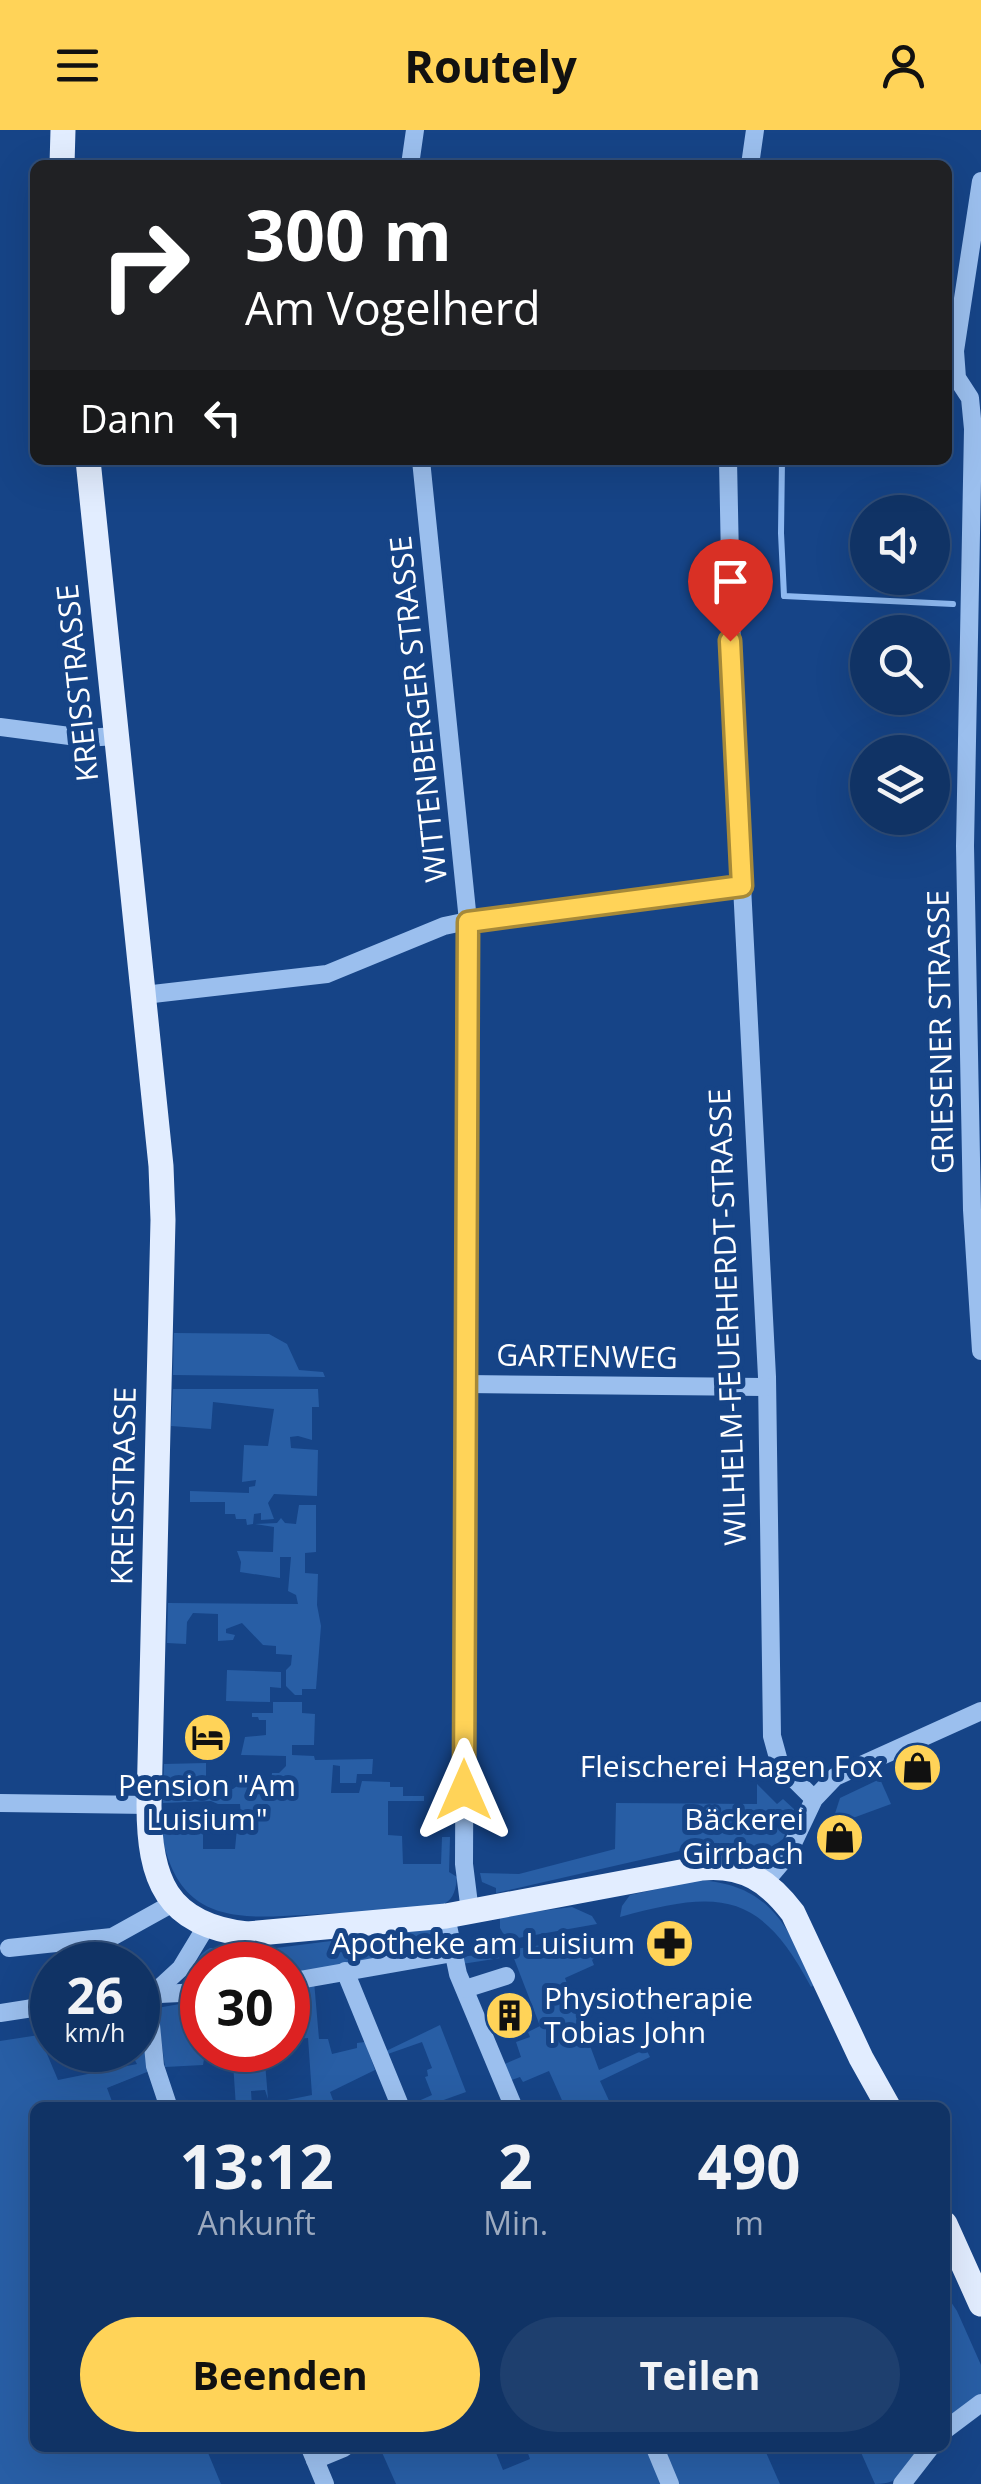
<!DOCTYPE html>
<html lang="de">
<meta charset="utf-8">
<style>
:root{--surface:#103365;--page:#1e3f6e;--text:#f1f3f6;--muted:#9caabf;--line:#304e79;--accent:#ffd358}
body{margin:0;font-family:"Open Sans",sans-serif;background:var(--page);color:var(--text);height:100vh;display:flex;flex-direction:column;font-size:38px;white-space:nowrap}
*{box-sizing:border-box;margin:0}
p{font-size:32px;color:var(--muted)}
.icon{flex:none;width:55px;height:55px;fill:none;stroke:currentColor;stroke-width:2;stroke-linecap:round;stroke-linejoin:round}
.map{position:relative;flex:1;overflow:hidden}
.sheet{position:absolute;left:30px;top:1972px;width:920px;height:350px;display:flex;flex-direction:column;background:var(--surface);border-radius:15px;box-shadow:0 10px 40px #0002,0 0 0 2px var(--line)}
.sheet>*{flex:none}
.top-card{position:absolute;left:30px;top:30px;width:922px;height:305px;border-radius:15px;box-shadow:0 10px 40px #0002,0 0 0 2px var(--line);background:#202124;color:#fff;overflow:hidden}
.tools{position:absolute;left:850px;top:365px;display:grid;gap:20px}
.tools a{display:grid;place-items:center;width:100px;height:100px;border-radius:50%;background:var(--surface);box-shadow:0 10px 40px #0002,0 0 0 2px var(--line);font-size:50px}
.speed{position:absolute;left:30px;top:1812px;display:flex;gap:20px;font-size:50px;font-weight:700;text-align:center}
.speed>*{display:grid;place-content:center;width:130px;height:130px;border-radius:50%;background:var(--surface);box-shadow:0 10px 40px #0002,0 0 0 2px var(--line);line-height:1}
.speed small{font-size:25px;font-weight:400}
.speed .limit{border:15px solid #d22;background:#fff;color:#111}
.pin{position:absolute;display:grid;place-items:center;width:85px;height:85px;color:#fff;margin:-102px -42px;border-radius:50% 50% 50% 0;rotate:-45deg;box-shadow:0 0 10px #0007}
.pin .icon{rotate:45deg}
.me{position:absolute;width:110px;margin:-55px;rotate:0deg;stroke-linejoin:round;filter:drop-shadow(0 0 8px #0008)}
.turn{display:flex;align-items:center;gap:35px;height:210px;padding:0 50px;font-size:45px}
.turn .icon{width:130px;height:130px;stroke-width:2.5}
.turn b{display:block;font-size:70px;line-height:85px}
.then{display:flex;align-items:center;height:95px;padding:0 50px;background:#0003;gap:20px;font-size:38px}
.eta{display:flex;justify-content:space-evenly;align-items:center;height:170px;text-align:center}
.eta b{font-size:60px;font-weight:700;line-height:70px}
.primary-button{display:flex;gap:20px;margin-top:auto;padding:20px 50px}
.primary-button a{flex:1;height:115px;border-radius:60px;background:var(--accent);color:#111;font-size:40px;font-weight:700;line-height:115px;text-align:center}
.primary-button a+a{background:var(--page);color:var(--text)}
header{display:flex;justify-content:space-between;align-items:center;height:130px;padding:0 50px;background:var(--accent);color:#111;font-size:45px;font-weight:700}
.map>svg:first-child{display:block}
.green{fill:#285ea5}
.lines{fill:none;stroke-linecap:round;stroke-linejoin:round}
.stream{stroke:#8eb9f1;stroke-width:6}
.minor{stroke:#9bbfee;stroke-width:18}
.major{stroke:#e2edff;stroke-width:25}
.route-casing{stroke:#a68939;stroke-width:25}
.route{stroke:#ffd358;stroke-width:18}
.labels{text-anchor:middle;stroke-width:10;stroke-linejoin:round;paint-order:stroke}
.street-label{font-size:30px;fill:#fff;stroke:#164487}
.poi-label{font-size:30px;fill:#fff;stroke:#164487;text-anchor:end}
</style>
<header><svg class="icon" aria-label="menu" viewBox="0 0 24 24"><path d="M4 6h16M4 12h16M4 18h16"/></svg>Routely<svg class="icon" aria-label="person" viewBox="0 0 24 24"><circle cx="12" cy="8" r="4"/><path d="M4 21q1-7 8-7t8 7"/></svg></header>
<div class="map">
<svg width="981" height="2354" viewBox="0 0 981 2354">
<rect width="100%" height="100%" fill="#164487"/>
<!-- green -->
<g class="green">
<path d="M174 1203 269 1204 287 1214 299 1240 323 1242 325 1247 173 1245Z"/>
<path d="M173 1259H318L319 1277H312V1310L298 1306 290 1307 291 1318 318 1320 317 1366 274 1364 268 1373 274 1389 261 1390V1383L254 1384 253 1394 247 1395 246 1389H236L235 1384H225V1372H190V1361L249 1363V1357L255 1356 256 1350 242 1352 244 1315 268 1316 274 1279 213 1272 211 1299 171 1296Z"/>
<path d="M299 1375H316V1422L305 1423V1443L318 1444 317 1475 321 1496 316 1559H302V1565H295L286 1556V1540L291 1535 292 1525 276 1524V1516L263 1515 242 1493 226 1499V1503L235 1505 233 1510 218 1511V1484L193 1483 187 1492 186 1514 167 1513 168 1473 298 1474 296 1465 288 1461 291 1427H280V1448L240 1442 241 1432 237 1421 273 1422 274 1397 255 1394 277 1393 281 1388 285 1393 296 1394Z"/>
<path d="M227 1540 281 1542V1558L270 1557V1572L226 1571Z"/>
<path d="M273 1572H302V1583L315 1584 314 1615H292V1625L314 1626 315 1630 373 1629 372 1644H357L356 1653H340V1636L333 1635 331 1663H359L362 1651 390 1652V1657H403V1666H424V1671H388V1705L402 1706 403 1734H441L442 1707H450L449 1742 457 1747C456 1758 454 1769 444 1774 421 1786 371 1783 345 1783 255 1785 176 1810 160 1693L166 1690 177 1699 203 1703V1719H235L237 1698 242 1697 240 1674H218L211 1671 163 1673 164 1634 206 1633V1658L233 1659 248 1648 254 1653H271L272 1643H279L286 1636V1626L241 1625 245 1607 266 1605V1590H259L258 1587H252V1583H273Z"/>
<path d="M880 1649 891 1674 831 1696 840 1668Z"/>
<path d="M757 1654 777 1674 783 1669 795 1680 783 1709 770 1719 697 1717 496 1763V1758L482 1752 480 1743 519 1744 615 1719 616 1673 757 1674Z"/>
<path d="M699 1750C771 1755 787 1796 815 1854L811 1857C760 1760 719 1760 620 1787L622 1776 630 1765Z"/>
<path d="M572 1777 592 1786 597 1794 507 1810 500 1798V1786Z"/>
<path d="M433 1798 437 1801 439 1813 436 1819 364 1834 362 1830 288 1847V1835H202V1850L195 1842C196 1831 199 1824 210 1818H276Z"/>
<path d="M589 1808 596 1827 592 1830 594 1835 565 1848 599 1940 646 1919 650 1927 600 1951 612 1977H565L549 1941 523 1952 520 1947 509 1951 502 1935 521 1927 516 1912 530 1907 528 1902 540 1896 513 1826 462 1834V1827Z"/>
<path d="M314 1851 319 1909H328L332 1924 357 1918V1913L365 1912 375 1940 330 1962 333 1970 323 1977H228H236L233 1933H222L221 1927 204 1929 203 1935 165 1937 157 1878 202 1870V1920H264L268 1969 265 1960 251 1961 252 1977 312 1965 308 1908 296 1909 294 1889 288 1885V1856Z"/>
<path d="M440 1895 466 1962 424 1977H405L432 1965 425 1947 428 1946 427 1940 432 1938 422 1912 385 1925 384 1922Z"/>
<path d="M145 1902 152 1940 107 1958 114 1977 35 1978V2318H206L221 2354H0V1911L39 1905 58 1950 137 1934 129 1920H138V1903Z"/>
<path d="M945 2163 957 2181 981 2235V2268L945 2295V2277L948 2275 945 2269Z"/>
<path d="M380 2318H494L503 2340 530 2329 526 2318H648L663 2354H396Z"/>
<path d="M664 2318H764L780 2354H679Z"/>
<path d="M859 2318H923C907 2338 903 2354 875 2354Z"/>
</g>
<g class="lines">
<!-- stream -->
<path class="stream" d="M782 330 781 403 784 466 953 474"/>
<!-- minor -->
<g class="minor">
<path d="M410 35 415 0"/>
<path d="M750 35 755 0"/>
<path d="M981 51 955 221 957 248 970 268 973 299 965 716 972 1080 981 1221"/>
<path d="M421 330 468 791 464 1734 470 1782"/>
<path d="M728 330 733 579 767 1247 772 1606 780 1635 814 1669"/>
<path d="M0 597 85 608 116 606"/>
<path d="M144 865 327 844 444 796 468 791 742 756"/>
<path d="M466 1254 767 1257"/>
<path d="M0 1673 149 1675"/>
<path d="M765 1752 787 1726 814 1669 835 1647 981 1581"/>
<path d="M446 1786 458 1844 514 1978"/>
<path d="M9 1818 112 1807 175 1772"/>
<path d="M345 1841 401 1978"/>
<path d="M288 1852 453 1823"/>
<path d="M465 1859 506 1846"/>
<path d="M138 1865 202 1862"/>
<path d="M0 1883 52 1875"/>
<path d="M169 1978 155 1936 150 1885 155 1862 181 1838 207 1795"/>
<path d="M945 2300 981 2273"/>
<path d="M310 2318 325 2354"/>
<path d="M655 2318 670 2354"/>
<path d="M315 2330 344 2318"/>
<path d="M902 2354 930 2318"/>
</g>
<!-- major -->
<g class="major">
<path d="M62 35 63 0"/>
<path d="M88 330 161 1036 163 1090 149 1675C149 1749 166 1795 247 1804L446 1786 702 1738C743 1734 769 1751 793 1783L861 1928 889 1978"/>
<path d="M945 2094 981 2174"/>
</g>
</g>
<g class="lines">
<defs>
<path id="route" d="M464 1660 468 792 742 756 730 511"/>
</defs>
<!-- route casing -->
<use href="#route" class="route-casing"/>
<!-- route -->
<use href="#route" class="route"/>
</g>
<!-- icons -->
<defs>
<symbol id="hotel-disc" viewBox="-11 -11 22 22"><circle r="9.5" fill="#ffd358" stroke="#164487"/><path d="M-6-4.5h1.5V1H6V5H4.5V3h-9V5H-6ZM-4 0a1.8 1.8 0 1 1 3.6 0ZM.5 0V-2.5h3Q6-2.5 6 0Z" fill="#111"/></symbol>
<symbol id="shop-disc" viewBox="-11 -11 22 22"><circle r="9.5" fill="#ffd358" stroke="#164487"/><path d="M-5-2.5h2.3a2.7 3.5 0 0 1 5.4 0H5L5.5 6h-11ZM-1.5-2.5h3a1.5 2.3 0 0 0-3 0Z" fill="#111"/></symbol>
<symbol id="pharmacy-disc" viewBox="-11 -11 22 22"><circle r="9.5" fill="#ffd358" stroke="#164487"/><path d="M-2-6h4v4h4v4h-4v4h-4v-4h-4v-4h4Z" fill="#111"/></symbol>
<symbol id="building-disc" viewBox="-11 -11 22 22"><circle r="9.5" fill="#ffd358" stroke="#164487"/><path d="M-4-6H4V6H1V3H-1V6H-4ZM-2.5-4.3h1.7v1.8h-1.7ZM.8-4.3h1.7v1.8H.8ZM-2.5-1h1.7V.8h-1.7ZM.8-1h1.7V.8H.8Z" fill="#111"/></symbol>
</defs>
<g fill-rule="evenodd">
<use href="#hotel-disc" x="180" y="1580" width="55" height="55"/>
<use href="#shop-disc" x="890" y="1610" width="55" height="55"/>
<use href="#shop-disc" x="812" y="1680" width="55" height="55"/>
<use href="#pharmacy-disc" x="642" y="1786" width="55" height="55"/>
<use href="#building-disc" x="482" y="1858" width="55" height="55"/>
</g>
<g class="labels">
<!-- street labels -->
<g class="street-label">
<text transform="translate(78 553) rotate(-96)" y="10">KREISSTRASSE</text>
<text transform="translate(419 579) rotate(-96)" y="10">WITTENBERGER STRASSE</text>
<text transform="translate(941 902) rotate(-91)" y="10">GRIESENER STRASSE</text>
<text transform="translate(728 1187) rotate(-92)" y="10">WILHELM-FEUERHERDT-STRASSE</text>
<text transform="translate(587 1227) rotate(1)" y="10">GARTENWEG</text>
<text transform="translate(124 1356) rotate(-89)" y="10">KREISSTRASSE</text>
</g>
<!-- poi labels -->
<g class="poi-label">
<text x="883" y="1647">Fleischerei Hagen Fox</text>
<text x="207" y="1666" text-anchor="middle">Pension "Am<tspan x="207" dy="34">Luisium"</tspan></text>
<text x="804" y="1700">Bäckerei<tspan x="804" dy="34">Girrbach</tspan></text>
<text x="635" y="1824">Apotheke am Luisium</text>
<text x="544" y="1879" text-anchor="start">Physiotherapie<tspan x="544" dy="34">Tobias John</tspan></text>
</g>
</g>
</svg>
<div class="tools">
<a><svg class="icon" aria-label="sound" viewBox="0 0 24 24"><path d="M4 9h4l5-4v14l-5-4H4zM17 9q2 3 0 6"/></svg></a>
<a><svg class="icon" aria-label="search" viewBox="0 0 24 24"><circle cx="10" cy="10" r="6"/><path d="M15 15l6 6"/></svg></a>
<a><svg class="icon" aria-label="layers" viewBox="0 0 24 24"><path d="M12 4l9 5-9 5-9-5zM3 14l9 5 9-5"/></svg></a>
</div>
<div class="speed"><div>26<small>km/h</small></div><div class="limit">30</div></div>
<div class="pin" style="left:730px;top:511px;background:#d93025"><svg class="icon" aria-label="arrive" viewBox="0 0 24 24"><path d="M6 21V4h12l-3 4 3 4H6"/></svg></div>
<svg class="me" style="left:464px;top:1660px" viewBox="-20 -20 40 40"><path d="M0-17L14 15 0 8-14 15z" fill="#ffd358" stroke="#fff" stroke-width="4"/></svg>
<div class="top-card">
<div class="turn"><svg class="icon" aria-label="right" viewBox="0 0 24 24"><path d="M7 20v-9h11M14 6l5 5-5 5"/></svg><div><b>300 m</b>Am Vogelherd</div></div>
<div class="then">Dann<svg class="icon" aria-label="left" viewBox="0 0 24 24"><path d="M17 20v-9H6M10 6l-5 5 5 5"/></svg></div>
</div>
<section class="sheet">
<div class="eta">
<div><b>13:12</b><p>Ankunft</p></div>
<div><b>2</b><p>Min.</p></div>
<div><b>490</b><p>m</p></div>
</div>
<div class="primary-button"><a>Beenden</a><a>Teilen</a></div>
</section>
</div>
